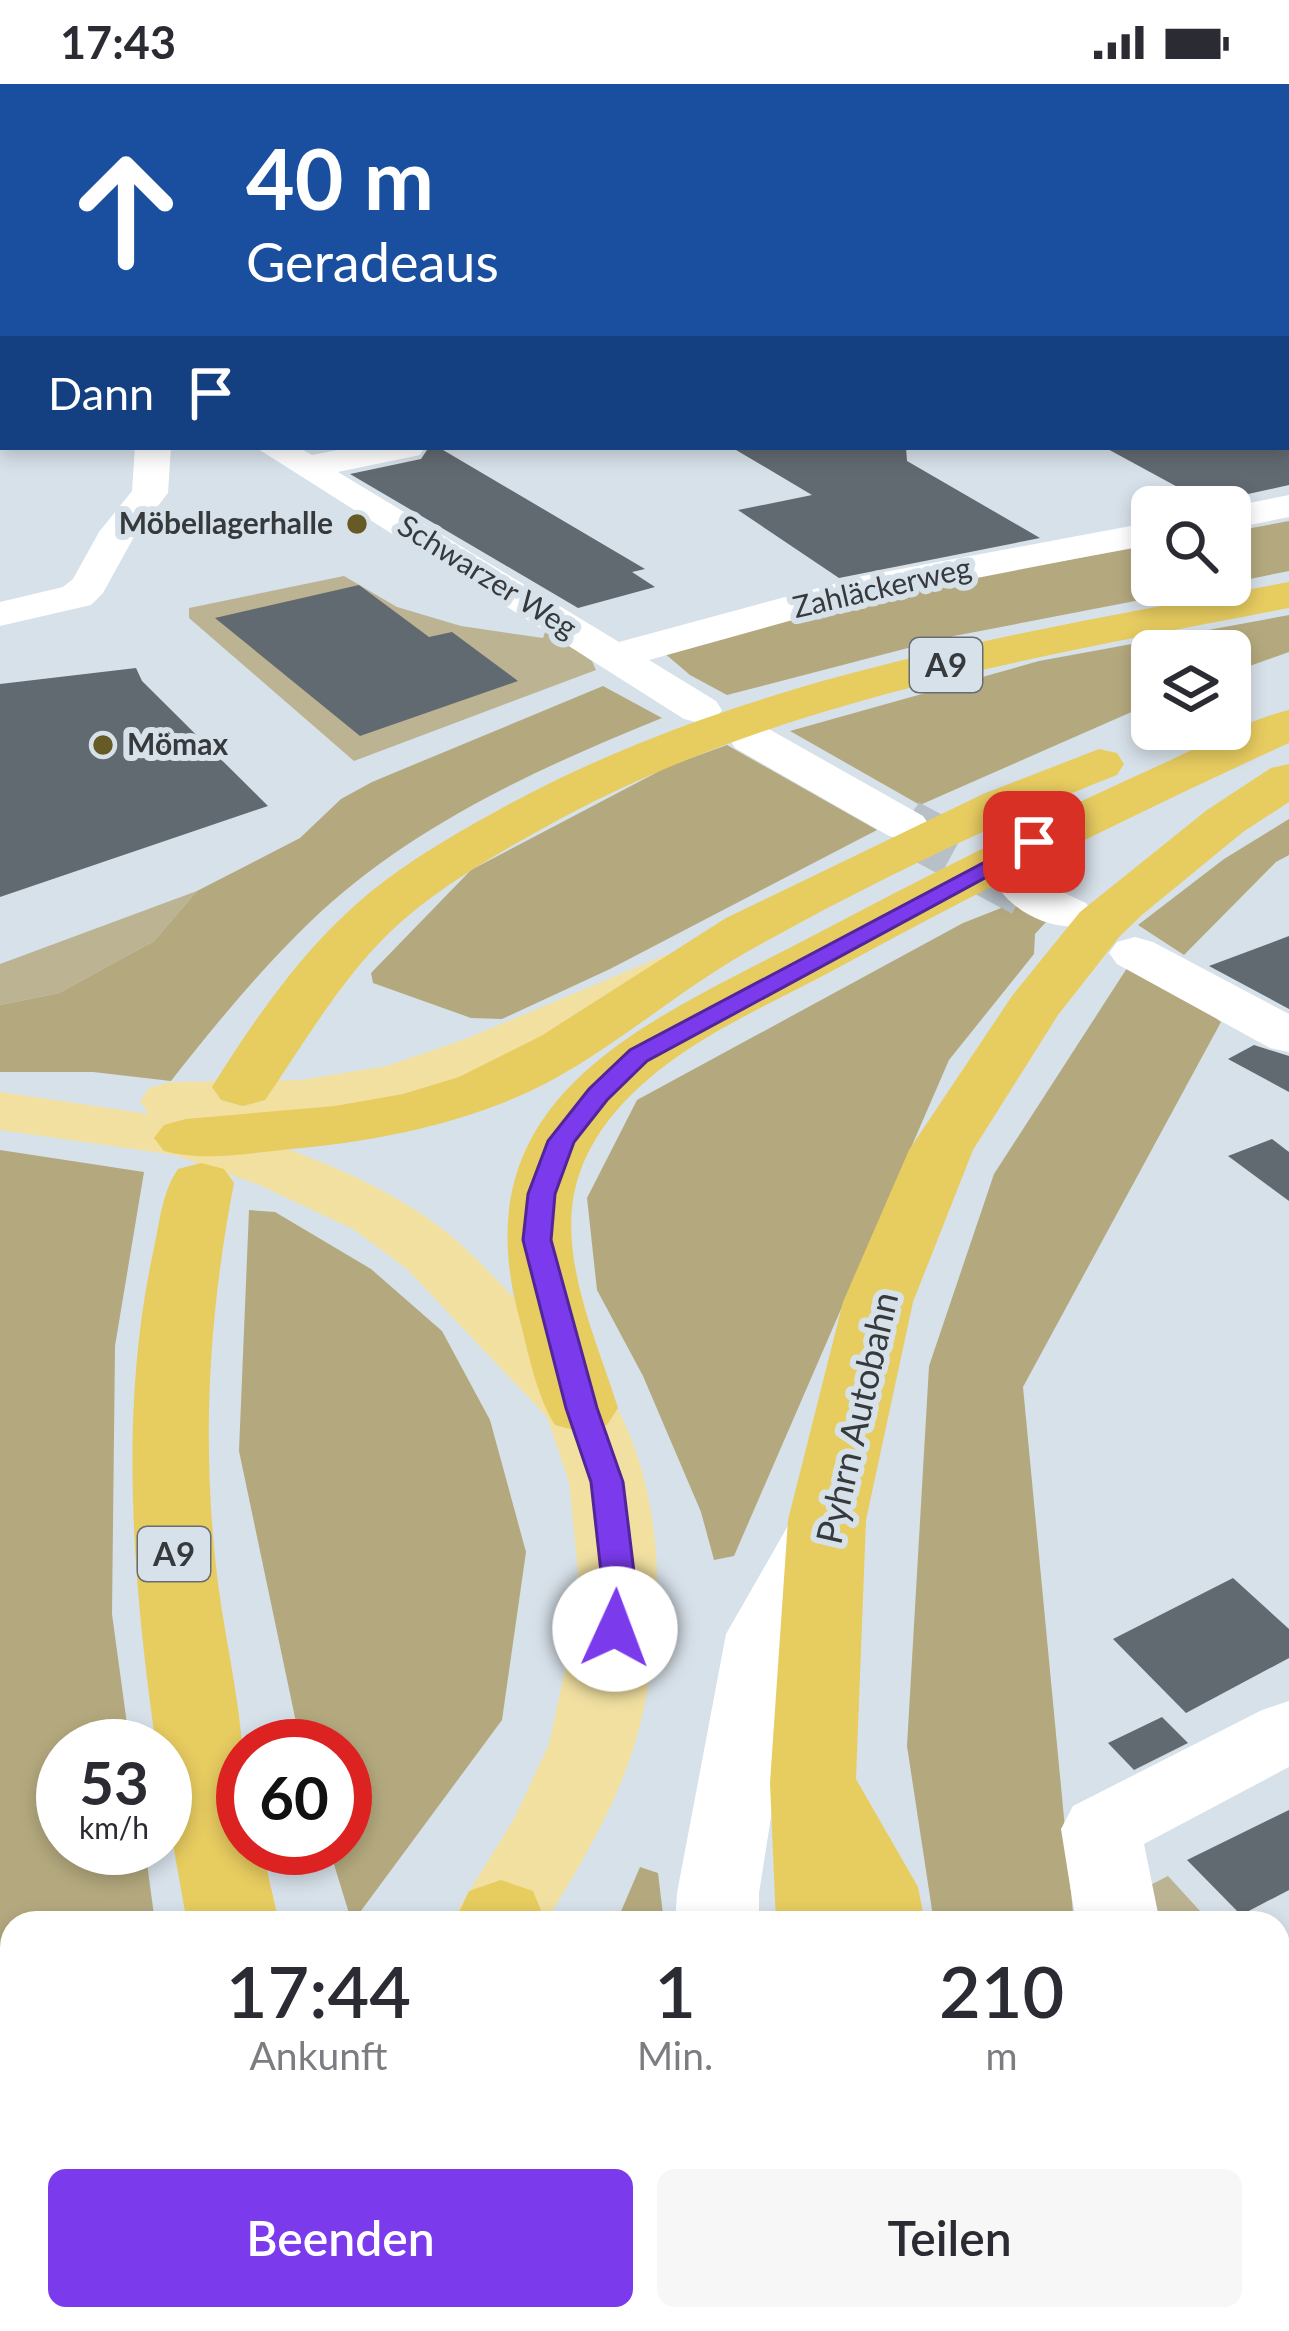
<!DOCTYPE html>
<html lang="de">
<meta charset="utf-8">
<style>
:root{--surface:#fff;--page:#f7f7f7;--text:#2b2b33;--muted:#7c7c81;--accent:#7c3aed}
body{margin:0;font-family:Lato,sans-serif;background:var(--page);color:var(--text);height:100vh;display:flex;flex-direction:column;font-size:45px;white-space:nowrap}
*{box-sizing:border-box;margin:0}
p{font-size:39px;color:var(--muted)}
.icon{flex:none;width:66px;height:66px;fill:none;stroke:currentColor;stroke-width:2;stroke-linecap:round;stroke-linejoin:round}
.map{position:relative;flex:1;overflow:hidden}
.side{position:absolute;left:0px;top:1827px;width:1290px;height:420px;display:flex;flex-direction:column;background:var(--surface);border-radius:36px 36px 0 0;box-shadow:0 6px 18px #0003}
.side>*{flex:none}
.hud{position:absolute;left:0px;top:0px;width:1290px;height:366px;box-shadow:0 6px 18px #0003;background:#1a4fa0;color:#fff;overflow:hidden}
.controls{position:absolute;left:1131px;top:402px;display:grid;gap:24px}
.controls a{display:grid;place-items:center;width:120px;height:120px;border-radius:18px;background:var(--surface);box-shadow:0 6px 18px #0003;font-size:60px}
.speed{position:absolute;left:36px;top:1635px;display:flex;gap:24px;font-size:60px;font-weight:700;text-align:center}
.speed>*{display:grid;place-content:center;width:156px;height:156px;border-radius:50%;background:var(--surface);box-shadow:0 6px 18px #0003;line-height:1}
.speed small{font-size:30px;font-weight:400}
.speed .limit{border:18px solid #d22;background:#fff;color:#111}
.pin{position:absolute;display:grid;place-items:center;width:102px;height:102px;color:#fff;margin:-51px;border-radius:24px;box-shadow:0 6px 18px #0006}
.me{position:absolute;width:132px;margin:-66px;rotate:2deg;stroke-linejoin:round;filter:drop-shadow(0 0 9px #0008)}
.turn{display:flex;align-items:center;gap:42px;height:252px;padding:0 48px;font-size:54px}
.turn .icon{width:156px;height:156px;stroke-width:2.5}
.turn b{display:block;font-size:84px;line-height:102px}
.then{display:flex;align-items:center;height:114px;padding:0 48px;background:#0003;gap:24px;font-size:45px}
.eta{display:flex;justify-content:space-evenly;align-items:center;height:204px;text-align:center}
.eta b{font-size:72px;font-weight:600;line-height:84px}
.cta{display:flex;gap:24px;margin-top:auto;padding:24px 48px}
.cta a{flex:1;height:138px;border-radius:18px;background:var(--accent);color:#fff;font-size:48px;font-weight:600;line-height:138px;text-align:center}
.cta a+a{background:var(--page);color:var(--text)}
.status{display:flex;justify-content:space-between;align-items:center;height:84px;padding:0 60px;background:var(--surface);direction:ltr}
.status svg{height:33px;fill:currentColor}
.map>svg:first-child{display:block}
.green{fill:#bcb392}
.forest{fill:#b4a97e}
.building{fill:#626a71}
.lines{fill:none;stroke-linecap:round;stroke-linejoin:round}
.minor-tunnel-far1{stroke:#b7c0c7;stroke-width:42;stroke-dasharray:42 21;stroke-linecap:butt}
.minor-tunnel{stroke:#b7c0c7;stroke-width:54;stroke-dasharray:54 27;stroke-linecap:butt}
.minor{fill:#fff;fill-rule:evenodd}
.major{fill:#f1e0a0;fill-rule:evenodd}
.highway{fill:#e7cc60;fill-rule:evenodd}
.route{fill:#7c3aed;stroke:#51269a;stroke-width:3}
.poi-dot{fill:#665a26;stroke:#d7e1e9;stroke-width:4.5}
.labels{text-anchor:middle;stroke-width:12;stroke-linejoin:round;paint-order:stroke}
.far-poi-label{font-size:30px;font-weight:bold;fill:#363a3d;stroke:#d7e1e9;text-anchor:end}
.far-street-label{font-size:30px;fill:#363a3d;stroke:#d7e1e9}
.shield{fill:#d7e1e9;stroke:#666c71;stroke-width:3}
.shield-label{font-size:33px;font-weight:bold;fill:#363a3d}
.street-label{font-size:36px;fill:#363a3d;stroke:#d7e1e9}
</style>
<div class="status"><b>17:43</b><svg viewBox="0 0 49 12"><path d="M0 12V9h3v3zM5 12V6h3v6zM10 12V3h3v9zM15 12V0h3v12zM26 1h20v11H26zM47 4h2v5h-2z"/></svg></div>
<div class="map">
<svg width="1289" height="2247" viewBox="0 0 1289 2247">
<rect width="100%" height="100%" fill="#d7e1e9"/>
<!-- green -->
<g class="green">
<path d="M344 492 397 523 461 542 543 554 546 545 592 577 596 586 354 677 189 534V524Z"/>
<path d="M197 807 154 857 59 909 0 921V880Z"/>
<path d="M1168 1792 1211 1839H1150L1141 1806Z"/>
<path d="M1278 1913 1289 1925V2120L1278 2127Z"/>
</g>
<!-- forest -->
<g class="forest">
<path d="M1289 437V487L1230 499V448Z"/>
<path d="M1152 461V501H1218L954 552 727 611 690 591 663 568 849 515Z"/>
<path d="M1289 531V568L1230 589V567H1152V619L920 721 790 647 1039 577Z"/>
<path d="M603 602 662 634C538 684 409 743 311 837 260 886 215 941 171 997L93 988H0V921L59 909 154 857 197 807 300 754 341 715 372 698Z"/>
<path d="M727 661 877 746 610 885 502 935 471 934 373 899 371 889 471 786 669 682Z"/>
<path d="M1289 735V771L1276 778 1184 871 1138 841 1224 775Z"/>
<path d="M1014 819 1047 837 1035 850 1034 870 949 976 734 1472 714 1476 701 1428 643 1292 597 1206 587 1114 637 1016 963 839Z"/>
<path d="M1129 881 1186 910 1221 938 1023 1303 1074 1839H934L907 1662 929 1282 994 1090Z"/>
<path d="M0 1066 144 1088 115 1262 112 1530 130 1662H63V1764H145L155 1839H12V2058L0 2061Z"/>
<path d="M249 1126 275 1128 371 1185 442 1247 490 1336 526 1468 502 1636 352 1839 329 1764H345V1662H301L239 1367Z"/>
<path d="M640 1783 658 1789 664 1839H616Z"/>
</g>
<!-- building -->
<g class="building">
<path d="M429 363H438L645 485 632 488 655 503 578 524 350 390 421 375Z"/>
<path d="M731 363H906L907 377 1040 454 839 494 738 426 812 411Z"/>
<path d="M1104 363H1289V401L1207 419Z"/>
<path d="M359 501 429 553 452 548 518 597 360 652 215 534Z"/>
<path d="M136 584 142 597 268 722 0 813V600Z"/>
<path d="M1289 852V925L1209 882Z"/>
<path d="M1254 961 1289 972V1008L1228 975Z"/>
<path d="M1272 1055 1289 1068V1117L1228 1072Z"/>
<path d="M1233 1494 1289 1545V1574L1186 1629 1113 1555Z"/>
<path d="M1162 1633 1188 1659 1134 1686 1108 1659Z"/>
<path d="M1289 1726V1806L1241 1831 1187 1776Z"/>
</g>
<g class="lines">
<!-- minor-tunnel-far1 -->
<path class="minor-tunnel-far1" d="M906 742 912 745"/>
<!-- minor-tunnel -->
<path class="minor-tunnel" d="M906 742 1025 806"/>
<!-- minor -->
<g class="minor">
<path d="M227 0H251L253 3H229Z"/>
<path d="M784 0H831L782 3Z"/>
<path d="M856 0H881L883 3H858Z"/>
<path d="M1141 0H1185L1139 3Z"/>
<rect x="0" y="30" width="3" height="14"/>
<path d="M1289 66V82L1287 83V67Z"/>
<rect x="0" y="121" width="3" height="20"/>
<path d="M1289 155V173L1287 174V156Z"/>
<path d="M0 184 3 185V205L0 204Z"/>
<path d="M1287 282 1289 283V303L1287 302Z"/>
<path d="M135 363H171L168 409 135 451 103 509 91 521 0 542V518L63 503 73 495 99 448 132 407Z"/>
<path d="M255 363H298L312 371 353 363H425L420 371 338 388 619 558 863 492 1152 438V460L868 515 649 576 716 617 722 626 716 635 700 639 684 635Z"/>
<path d="M1289 411V433L1230 445 1229 423Z"/>
<path d="M751 641 767 644 923 732 930 742 923 752 906 756 889 752 735 664 729 654 735 644Z"/>
<path d="M1025 791 1086 819 1093 830 1086 841C1056 848 1018 831 1000 806L1007 795Z"/>
<path d="M1135 853 1153 858 1289 930V968L1270 964 1117 880 1109 869 1117 858Z"/>
<path d="M822 1419 847 1426 857 1444 800 1550 759 1809V1839H675L677 1809 726 1550 797 1426Z"/>
<path d="M1289 1617V1683L1144 1760 1160 1839H1076L1061 1745 1073 1722 1262 1626Z"/>
<path d="M668 2235H764L766 2247H670Z"/>
<path d="M1170 2235H1266L1270 2247H1174Z"/>
</g>
<!-- major -->
<g class="major">
<path d="M668 870 688 875 697 887 688 899C516 977 387 1042 191 1036 281 1059 386 1096 456 1156 479 1176 500 1200 521 1221 551 1251 594 1283 615 1320 669 1418 666 1554 635 1659 616 1723 579 1783 545 1839H450L515 1733 549 1660 574 1545 578 1488 569 1398 547 1333 407 1185 353 1145 257 1100 175 1071 0 1046V1008L149 1030 140 1017 149 1004 171 998 301 996 387 982 468 954Z"/>
<path d="M12 2093V2189L0 2192V2096Z"/>
</g>
<!-- highway -->
<g class="highway">
<path d="M1289 498V524C1032 574 771 616 540 746 488 775 434 806 390 848 339 898 305 958 265 1016L243 1022 221 1016 212 1003C252 939 296 875 352 824 397 783 451 752 504 723 746 591 1021 549 1289 498Z"/>
<path d="M1289 626V659C1134 730 982 805 832 887 769 921 699 950 645 998 615 1024 590 1056 578 1094 555 1169 596 1253 618 1324L607 1341 581 1348 555 1341C535 1309 528 1266 518 1229 467 1032 611 955 762 878 821 848 880 816 940 786 1016 748 1093 711 1171 676 1209 658 1248 636 1289 626Z"/>
<path d="M1099 665 1117 669 1124 680 1117 691C990 741 864 802 745 869 679 907 621 958 554 995 475 1038 380 1057 291 1065 249 1069 204 1078 164 1067L154 1054 164 1041 186 1035 335 1022 403 1010 459 993 541 952 726 834 983 710Z"/>
<path d="M1289 680V718L1243 748 1143 830 1120 852 1058 931 973 1066 913 1218 866 1436 856 1695 918 1803 925 1839H776L770 1699 788 1436 843 1218 909 1066 1012 912 1080 828 1207 726 1271 684Z"/>
<path d="M201 1079 224 1085 234 1099C210 1223 202 1346 215 1473 221 1539 239 1606 243 1672 245 1703 243 1734 243 1764H262L279 1839H187L165 1715V1662H156C133 1500 118 1326 154 1164 160 1137 162 1108 178 1085Z"/>
<path d="M501 1796 533 1807 546 1839H454L469 1807Z"/>
<path d="M268 2235H374L377 2247H271Z"/>
<path d="M418 2235H524L526 2247H420Z"/>
<path d="M823 2235H1032L1036 2247H824Z"/>
</g>
</g>
<!-- route -->
<path class="route" d="M1034 752 1045 758 1042 763 647 977 607 1016 574 1058 555 1110 551 1156 597 1324 623 1398 634 1488 632 1545 627 1554 615 1558 603 1554 598 1545 601 1488 591 1398 566 1324 523 1156 528 1110 548 1057 589 1005 630 966Z"/>
<!-- markers -->
<g class="poi-dot">
<circle cx="357" cy="440" r="12"/>
<circle cx="103" cy="661" r="12"/>
</g>
<g class="labels">
<!-- far-poi labels -->
<g class="far-poi-label">
<text x="333" y="450">Möbellagerhalle</text>
<text x="127" y="671" text-anchor="start">Mömax</text>
</g>
<!-- far-street labels -->
<g class="far-street-label">
<text transform="translate(487 493) rotate(32)" y="10">Schwarzer Weg</text>
<text transform="translate(882 504) rotate(-13)" y="10">Zahläckerweg</text>
</g>
<!-- shield labels -->
<g class="shield">
<rect x="910" y="554" width="72" height="54" rx="9"/>
<rect x="138" y="1443" width="72" height="54" rx="9"/>
</g>
<g class="shield-label">
<text x="946" y="593">A9</text>
<text x="174" y="1482">A9</text>
</g>
<!-- street labels -->
<g class="street-label">
<text transform="translate(857 1334) rotate(-77)" y="13">Pyhrn Autobahn</text>
</g>
</g>
</svg>
<div class="controls">
<a><svg class="icon" aria-label="search" viewBox="0 0 24 24"><circle cx="10" cy="10" r="6"/><path d="M15 15l6 6"/></svg></a>
<a><svg class="icon" aria-label="layers" viewBox="0 0 24 24"><path d="M12 4l9 5-9 5-9-5zM3 14l9 5 9-5"/></svg></a>
</div>
<div class="speed"><div>53<small>km/h</small></div><div class="limit">60</div></div>
<div class="pin" style="left:1034px;top:758px;background:#d93025"><svg class="icon" aria-label="arrive" viewBox="0 0 24 24"><path d="M6 21V4h12l-3 4 3 4H6"/></svg></div>
<svg class="me" style="left:615px;top:1545px" viewBox="-20 -20 40 40"><circle r="19" fill="#fff"/><path d="M0-13L10 11 0 6-10 11z" fill="#7c3aed"/></svg>
<div class="hud">
<div class="turn"><svg class="icon" aria-label="ahead" viewBox="0 0 24 24"><path d="M12 20V5M6 11l6-6 6 6"/></svg><div><b>40 m</b>Geradeaus</div></div>
<div class="then">Dann<svg class="icon" aria-label="arrive" viewBox="0 0 24 24"><path d="M6 21V4h12l-3 4 3 4H6"/></svg></div>
</div>
<section class="side">
<div class="eta">
<div><b>17:44</b><p>Ankunft</p></div>
<div><b>1</b><p>Min.</p></div>
<div><b>210</b><p>m</p></div>
</div>
<div class="cta"><a>Beenden</a><a>Teilen</a></div>
</section>
</div>
